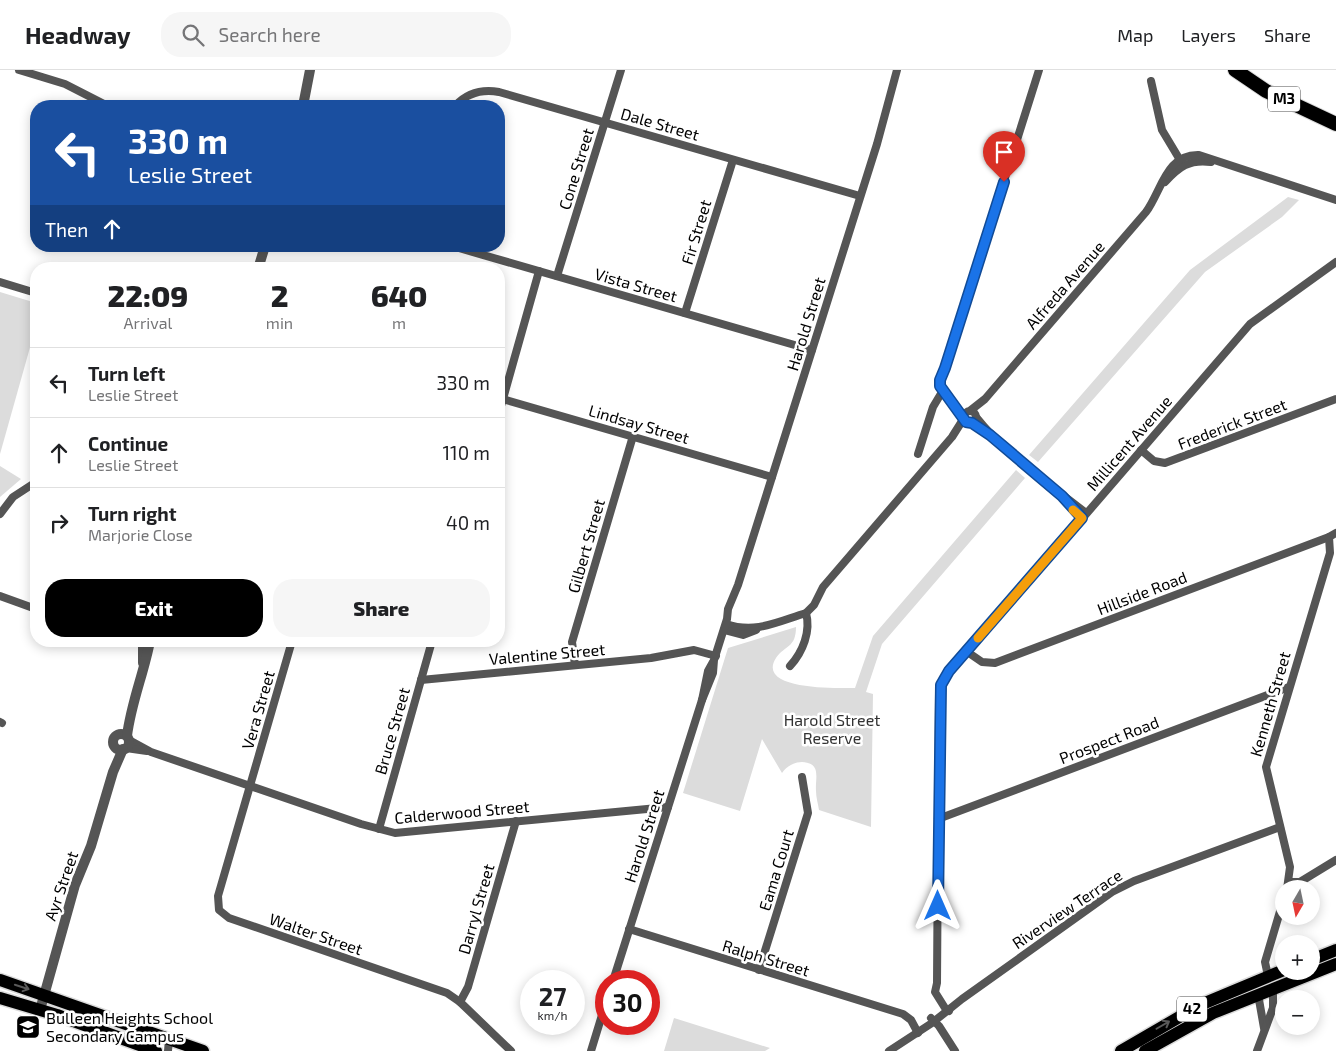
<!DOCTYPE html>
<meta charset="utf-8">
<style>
:root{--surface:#fff;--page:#f6f6f6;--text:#202124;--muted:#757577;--line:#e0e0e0;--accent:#000}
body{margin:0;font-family:"Exo 2",sans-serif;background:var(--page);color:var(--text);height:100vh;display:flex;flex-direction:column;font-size:19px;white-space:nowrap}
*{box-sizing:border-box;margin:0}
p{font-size:16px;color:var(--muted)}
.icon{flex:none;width:28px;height:28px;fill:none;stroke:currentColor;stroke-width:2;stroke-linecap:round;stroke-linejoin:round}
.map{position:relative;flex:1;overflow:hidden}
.drawer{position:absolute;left:30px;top:192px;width:475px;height:385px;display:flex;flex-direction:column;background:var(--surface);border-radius:20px;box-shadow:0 2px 12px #0003}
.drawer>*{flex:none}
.banner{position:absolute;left:30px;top:30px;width:475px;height:152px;border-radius:20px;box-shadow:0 2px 12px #0003;background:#1a4fa0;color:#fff;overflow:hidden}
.needle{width:32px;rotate:189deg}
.buttons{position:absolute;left:1275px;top:810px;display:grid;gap:10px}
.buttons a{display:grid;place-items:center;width:45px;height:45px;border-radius:50%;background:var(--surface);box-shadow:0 2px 12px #0003;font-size:25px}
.speed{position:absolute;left:520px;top:900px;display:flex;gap:10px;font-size:25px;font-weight:700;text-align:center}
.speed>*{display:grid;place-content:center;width:65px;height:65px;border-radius:50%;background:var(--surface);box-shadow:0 2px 12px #0003;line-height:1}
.speed small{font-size:12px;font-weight:400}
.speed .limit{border:8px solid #d22;background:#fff;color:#111}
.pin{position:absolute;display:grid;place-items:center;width:42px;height:42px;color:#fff;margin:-51px -21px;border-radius:50% 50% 50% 0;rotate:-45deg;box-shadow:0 0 5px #0007}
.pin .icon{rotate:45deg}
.me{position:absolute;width:55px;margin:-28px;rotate:0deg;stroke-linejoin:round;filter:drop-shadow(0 0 4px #0008)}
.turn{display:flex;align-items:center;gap:18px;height:105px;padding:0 15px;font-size:22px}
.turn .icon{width:65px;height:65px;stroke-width:2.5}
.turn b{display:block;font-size:35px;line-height:42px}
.then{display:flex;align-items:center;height:48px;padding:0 15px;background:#0003;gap:10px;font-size:19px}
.eta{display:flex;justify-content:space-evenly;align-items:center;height:85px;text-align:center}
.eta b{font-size:30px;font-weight:800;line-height:35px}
.action{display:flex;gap:10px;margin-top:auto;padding:10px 15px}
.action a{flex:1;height:58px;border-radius:20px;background:var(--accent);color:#fff;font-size:20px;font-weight:800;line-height:58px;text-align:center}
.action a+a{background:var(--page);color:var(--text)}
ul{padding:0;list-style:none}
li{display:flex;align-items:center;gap:15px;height:70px;padding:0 15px;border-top:1px solid var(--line)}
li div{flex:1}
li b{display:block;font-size:19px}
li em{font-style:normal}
header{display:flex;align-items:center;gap:30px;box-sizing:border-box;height:70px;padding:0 25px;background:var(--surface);border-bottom:1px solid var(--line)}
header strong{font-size:24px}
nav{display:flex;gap:28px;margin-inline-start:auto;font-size:18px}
.search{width:350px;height:45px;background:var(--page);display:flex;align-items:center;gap:12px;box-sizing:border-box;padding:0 18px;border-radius:20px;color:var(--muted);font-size:19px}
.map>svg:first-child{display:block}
.green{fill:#dcdcdc}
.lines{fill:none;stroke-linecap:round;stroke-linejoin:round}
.primary-casing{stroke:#dbdbdb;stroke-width:15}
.motorway-casing{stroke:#dbdbdb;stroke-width:16}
.minor{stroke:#555;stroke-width:8}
.tertiary{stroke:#555;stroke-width:10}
.primary{stroke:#000;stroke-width:12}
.motorway{stroke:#000;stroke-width:14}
.oneway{stroke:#595959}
.route-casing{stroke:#114b97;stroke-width:12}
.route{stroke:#1a73e8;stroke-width:9}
.slow{stroke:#f59e0b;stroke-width:9}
.labels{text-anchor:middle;stroke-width:5;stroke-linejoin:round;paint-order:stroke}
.shield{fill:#fff;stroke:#4c4c4c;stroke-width:1}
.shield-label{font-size:15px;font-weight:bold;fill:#000}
.street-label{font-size:16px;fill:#000;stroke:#fff}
.park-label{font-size:16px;fill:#333;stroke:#fff}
.poi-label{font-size:16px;fill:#000;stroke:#fff;text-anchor:start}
</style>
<header>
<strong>Headway</strong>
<div class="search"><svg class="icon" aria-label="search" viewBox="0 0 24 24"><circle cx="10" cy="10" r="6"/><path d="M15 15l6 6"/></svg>Search here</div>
<nav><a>Map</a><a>Layers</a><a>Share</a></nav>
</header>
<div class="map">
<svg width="1336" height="981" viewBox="0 0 1336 981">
<rect width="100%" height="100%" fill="#fff"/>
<!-- green -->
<g class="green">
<path d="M1288 127 1299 130 1282 147 1205 202 1038 392 1029 385 1190 200Z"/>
<path d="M0 222 36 233V256L0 384Z"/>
<path d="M0 396 21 409 0 427Z"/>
<path d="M1016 400 1025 408 882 574 866 622 873 624 871 757 819 740C818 734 816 727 816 721 815 708 822 693 802 692 794 692 787 696 782 703L762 669 740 741 683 723 728 578 796 557C796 578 785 575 776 588 755 621 841 618 855 618L873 566Z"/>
<path d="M674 948 770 978 765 981H664Z"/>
</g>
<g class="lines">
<defs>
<g id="primary">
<path d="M1311 890 1336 880"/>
<path d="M0 910 203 981"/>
<path d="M0 928 57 945 156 981"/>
<path d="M1121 981 1200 935 1284 900"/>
<path d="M1145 981 1213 943 1336 894"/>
</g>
<path id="motorway" d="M1235 0 1266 21 1336 54"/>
</defs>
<!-- primary casing -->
<use href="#primary" class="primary-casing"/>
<!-- motorway casing -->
<use href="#motorway" class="motorway-casing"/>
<!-- minor -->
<g class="minor">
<path d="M19 0 65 14 108 36"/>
<path d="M1151 11 1162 60 1183 95"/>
<path d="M455 36C467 23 482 19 499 22L860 126"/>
<path d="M1165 112C1179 97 1189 89 1211 92"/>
<path d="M452 176 812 280"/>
<path d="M557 206 621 0"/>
<path d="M0 212 36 223"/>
<path d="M685 243 733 90"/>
<path d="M941 319 940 310 945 298 1039 0"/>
<path d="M942 322 963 346"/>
<path d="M499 328 772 407"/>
<path d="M971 340 985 329 1146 142C1162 120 1166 84 1199 85L1336 130"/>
<circle cx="970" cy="347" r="6"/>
<path d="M499 343 539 201"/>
<path d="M976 347C1007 386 1048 413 1086 443"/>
<path d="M1141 380 1154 391 1165 393 1336 329"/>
<path d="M918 384 933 337 942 322V317"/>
<path d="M0 444 13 427 36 412"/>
<path d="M0 526 36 539"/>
<path d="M726 554C755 564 777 552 806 543L814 535 823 517 952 367 964 348"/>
<path d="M724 560 743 565 756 560"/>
<path d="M292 571 218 826 219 840 229 848 447 923 460 932 511 981"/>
<path d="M966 581 982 592 995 593 1329 467"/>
<path d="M575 595 572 572 633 366"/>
<path d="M790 596C803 582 811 561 806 543"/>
<path d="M421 610 651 588 694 580 716 586"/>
<path d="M702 630 713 603 714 590 727 549 728 539 738 515 877 74 897 0"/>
<path d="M0 652 2 653"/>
<path d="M129 670 151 682 361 754 395 763 668 737"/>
<path d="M126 678 147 681"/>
<path d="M938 749 1289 617"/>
<path d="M379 759 432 571"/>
<path d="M1289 812H1300L1336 790"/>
<path d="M1287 819 1290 797 1266 697 1330 483 1329 467 1336 463"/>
<path d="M629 859 903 944 911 950 918 963"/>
<path d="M759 900 808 743 802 707"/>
<path d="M1268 906 1265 892 1284 828"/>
<path d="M613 911 702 630 708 601 713 592"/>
<path d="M1258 924 1264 958"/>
<path d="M460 932 468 917 516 751"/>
<path d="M949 941 945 938 935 922 937 913 939 624 943 610 1250 254 1336 192"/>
<path d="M931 948 939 956 955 981"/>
<path d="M168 981 169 969"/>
<path d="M591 981 606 932"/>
<path d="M889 981 932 953 962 929 1112 822 1134 811 1280 757"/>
<path d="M1257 981 1273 938V918"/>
</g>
<!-- tertiary -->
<g class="tertiary">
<path d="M303 36 310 0"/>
<path d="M258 199 265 176"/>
<path d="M143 593V571"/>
<circle cx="121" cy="672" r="8"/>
<path d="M127 666C131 633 144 603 150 571"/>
<path d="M40 940 75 815 91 776 113 702 123 679"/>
</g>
<!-- primary -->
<use href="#primary" class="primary"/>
<!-- motorway -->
<use href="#motorway" class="motorway"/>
</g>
<!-- one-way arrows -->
<defs><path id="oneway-shaft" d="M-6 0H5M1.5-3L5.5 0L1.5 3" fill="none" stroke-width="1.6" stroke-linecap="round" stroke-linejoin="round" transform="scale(1.25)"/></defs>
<g class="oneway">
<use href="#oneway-shaft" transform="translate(22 917) rotate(18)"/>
<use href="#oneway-shaft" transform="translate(1163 955) rotate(-30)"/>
</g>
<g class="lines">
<defs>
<path id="route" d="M938 836 941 615 949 601 1082 448 1062 426 990 365 972 353 966 352 940 316V310L945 298 1004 112"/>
</defs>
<!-- route casing -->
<use href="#route" class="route-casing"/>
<!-- route -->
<use href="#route" class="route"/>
<!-- slow -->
<path class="slow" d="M978 568 1082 448 1073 440"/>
</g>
<!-- icons -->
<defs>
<symbol id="school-square" viewBox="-11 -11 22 22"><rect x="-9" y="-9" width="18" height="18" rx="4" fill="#000" stroke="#fff"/><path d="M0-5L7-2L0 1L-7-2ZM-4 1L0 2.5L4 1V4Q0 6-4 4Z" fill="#fff"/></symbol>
</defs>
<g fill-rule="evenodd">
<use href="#school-square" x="14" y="943" width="28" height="28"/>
</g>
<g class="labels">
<!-- shield labels -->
<g class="shield">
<rect x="1268" y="16.5" width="32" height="25" rx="4"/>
<rect x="1177" y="926.5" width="30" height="25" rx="4"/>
</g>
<g class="shield-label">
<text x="1284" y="34">M3</text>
<text x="1192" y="944">42</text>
</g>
<!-- street labels -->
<g class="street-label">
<text transform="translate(660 54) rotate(16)" y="6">Dale Street</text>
<text transform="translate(576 99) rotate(-73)" y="6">Cone Street</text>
<text transform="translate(696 162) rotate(-73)" y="6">Fir Street</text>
<text transform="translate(636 215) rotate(16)" y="6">Vista Street</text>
<text transform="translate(1065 215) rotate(-49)" y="6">Alfreda Avenue</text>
<text transform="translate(806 254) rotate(-73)" y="6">Harold Street</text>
<text transform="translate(639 354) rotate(16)" y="6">Lindsay Street</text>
<text transform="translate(1232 354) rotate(-21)" y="6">Frederick Street</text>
<text transform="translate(1129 373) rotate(-49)" y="6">Millicent Avenue</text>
<text transform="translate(586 476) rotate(-74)" y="6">Gilbert Street</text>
<text transform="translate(1142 523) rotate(-21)" y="6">Hillside Road</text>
<text transform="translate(547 584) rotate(-5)" y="6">Valentine Street</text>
<text transform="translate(1270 634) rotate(-74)" y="6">Kenneth Street</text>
<text transform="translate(258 640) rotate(-74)" y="6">Vera Street</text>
<text transform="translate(392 661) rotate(-74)" y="6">Bruce Street</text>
<text transform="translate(1109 670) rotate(-21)" y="6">Prospect Road</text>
<text transform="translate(462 742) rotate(-5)" y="6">Calderwood Street</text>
<text transform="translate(644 766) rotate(-72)" y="6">Harold Street</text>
<text transform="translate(776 800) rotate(-73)" y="6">Eama Court</text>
<text transform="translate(61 816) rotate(-71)" y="6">Ayr Street</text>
<text transform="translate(476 839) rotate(-74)" y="6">Darryl Street</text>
<text transform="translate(1067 839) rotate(-34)" y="6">Riverview Terrace</text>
<text transform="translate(316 864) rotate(19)" y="6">Walter Street</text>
<text transform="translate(766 888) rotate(17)" y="6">Ralph Street</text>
</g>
<!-- park labels -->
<g class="park-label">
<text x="832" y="656">Harold Street<tspan x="832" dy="18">Reserve</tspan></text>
</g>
<!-- poi labels -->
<g class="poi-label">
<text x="46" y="954">Bulleen Heights School<tspan x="46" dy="18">Secondary Campus</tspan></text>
</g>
</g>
</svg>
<div class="buttons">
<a><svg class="needle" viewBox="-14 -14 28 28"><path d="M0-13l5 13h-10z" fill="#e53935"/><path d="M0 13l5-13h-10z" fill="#757577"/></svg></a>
<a>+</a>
<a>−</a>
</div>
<div class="speed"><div>27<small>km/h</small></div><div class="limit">30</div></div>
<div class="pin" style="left:1004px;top:112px;background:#d93025"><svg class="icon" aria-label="arrive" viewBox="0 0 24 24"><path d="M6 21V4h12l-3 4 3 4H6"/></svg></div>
<svg class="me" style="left:938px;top:836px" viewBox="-20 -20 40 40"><path d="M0-17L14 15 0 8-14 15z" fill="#1a73e8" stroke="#fff" stroke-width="4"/></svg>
<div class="banner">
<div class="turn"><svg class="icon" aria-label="left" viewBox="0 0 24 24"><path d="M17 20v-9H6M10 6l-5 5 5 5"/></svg><div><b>330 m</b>Leslie Street</div></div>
<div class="then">Then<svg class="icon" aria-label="ahead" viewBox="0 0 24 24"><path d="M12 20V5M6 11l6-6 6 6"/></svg></div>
</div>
<section class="drawer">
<div class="eta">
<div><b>22:09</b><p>Arrival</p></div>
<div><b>2</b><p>min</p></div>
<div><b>640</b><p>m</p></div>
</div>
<ul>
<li><svg class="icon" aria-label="left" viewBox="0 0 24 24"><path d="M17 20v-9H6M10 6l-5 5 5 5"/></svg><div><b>Turn left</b><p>Leslie Street</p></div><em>330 m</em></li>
<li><svg class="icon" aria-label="ahead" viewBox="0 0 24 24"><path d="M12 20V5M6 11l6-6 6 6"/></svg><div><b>Continue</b><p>Leslie Street</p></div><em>110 m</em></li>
<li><svg class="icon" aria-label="right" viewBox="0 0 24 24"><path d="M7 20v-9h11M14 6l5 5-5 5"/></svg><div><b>Turn right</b><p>Marjorie Close</p></div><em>40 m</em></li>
</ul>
<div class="action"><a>Exit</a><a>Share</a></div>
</section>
</div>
